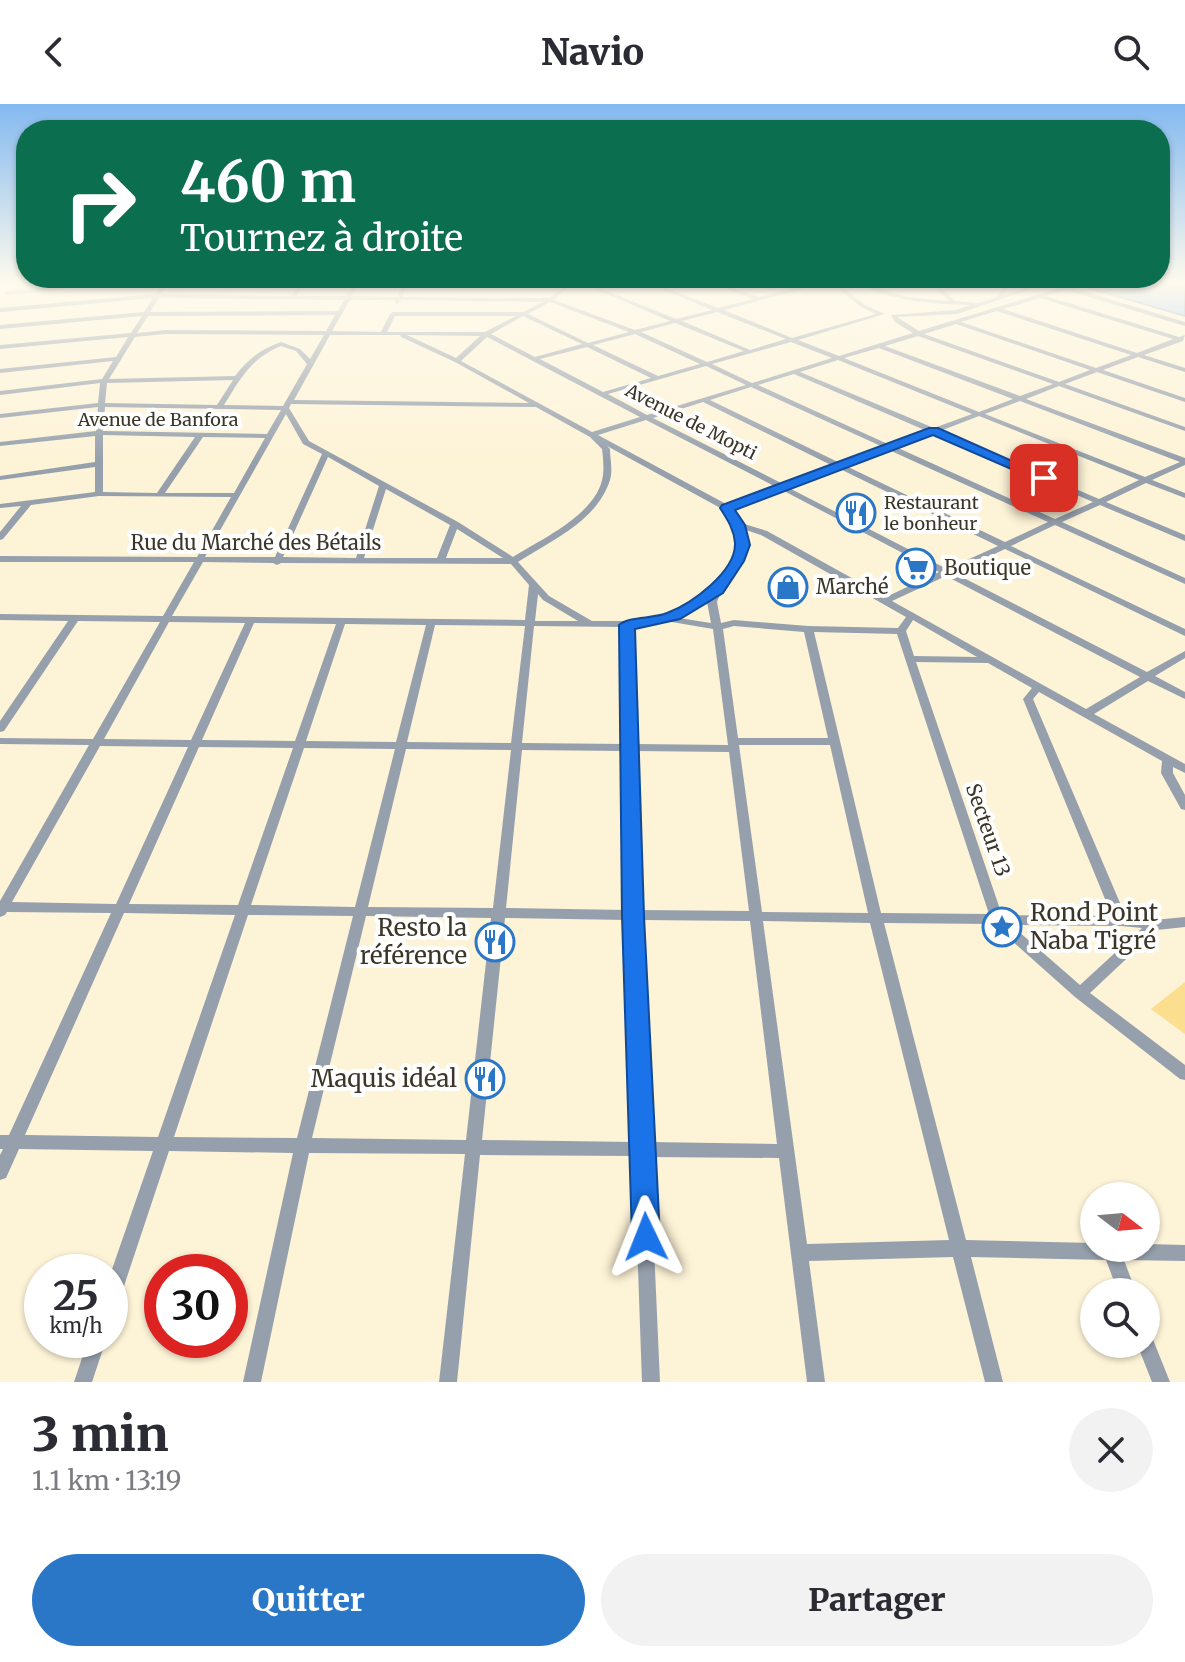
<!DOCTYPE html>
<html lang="fr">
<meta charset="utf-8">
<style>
:root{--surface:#fff;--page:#f2f2f3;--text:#2b2b33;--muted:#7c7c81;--accent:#2a77c7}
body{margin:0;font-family:Merriweather,serif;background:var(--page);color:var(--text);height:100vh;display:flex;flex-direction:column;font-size:30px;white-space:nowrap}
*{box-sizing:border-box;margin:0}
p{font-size:26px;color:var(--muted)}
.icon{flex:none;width:44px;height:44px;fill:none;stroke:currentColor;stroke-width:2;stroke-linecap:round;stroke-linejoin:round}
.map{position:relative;height:1278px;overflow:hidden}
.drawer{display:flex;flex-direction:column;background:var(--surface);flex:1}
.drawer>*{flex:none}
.hud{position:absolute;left:16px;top:16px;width:1154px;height:168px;border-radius:32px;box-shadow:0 2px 6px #0004;background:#0b6e4f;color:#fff;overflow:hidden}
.needle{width:52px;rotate:106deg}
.controls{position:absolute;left:1080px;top:1078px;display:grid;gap:16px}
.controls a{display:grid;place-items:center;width:80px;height:80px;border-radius:50%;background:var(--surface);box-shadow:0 2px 6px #0004;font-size:40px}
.speed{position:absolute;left:24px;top:1150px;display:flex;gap:16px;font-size:40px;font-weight:700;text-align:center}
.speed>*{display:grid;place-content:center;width:104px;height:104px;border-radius:50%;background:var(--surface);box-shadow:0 2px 6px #0004;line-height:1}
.speed small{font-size:20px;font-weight:400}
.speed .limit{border:12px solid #d22;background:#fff;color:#111}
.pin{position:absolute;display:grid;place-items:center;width:68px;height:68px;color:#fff;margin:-34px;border-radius:16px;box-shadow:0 4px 12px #0006}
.me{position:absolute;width:88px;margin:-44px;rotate:358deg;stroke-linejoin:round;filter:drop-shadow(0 0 6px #0008)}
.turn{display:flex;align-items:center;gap:28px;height:168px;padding:0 32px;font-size:36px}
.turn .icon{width:104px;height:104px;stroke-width:2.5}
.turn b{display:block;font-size:56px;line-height:68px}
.round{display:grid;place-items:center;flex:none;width:84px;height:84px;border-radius:42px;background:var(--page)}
.headline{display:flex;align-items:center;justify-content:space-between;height:136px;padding:0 32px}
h1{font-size:48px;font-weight:800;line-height:60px}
.primary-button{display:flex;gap:16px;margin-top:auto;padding:16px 32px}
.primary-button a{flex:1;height:92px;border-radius:48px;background:var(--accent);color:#fff;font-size:32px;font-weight:800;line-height:92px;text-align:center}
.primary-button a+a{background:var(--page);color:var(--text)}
header{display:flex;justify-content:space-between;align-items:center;height:104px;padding:0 32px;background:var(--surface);font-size:36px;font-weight:800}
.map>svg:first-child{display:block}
.green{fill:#fbde8e}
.water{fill:#8dc1fd;stroke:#7497bd;stroke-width:2}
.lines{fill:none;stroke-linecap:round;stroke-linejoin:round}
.minor{fill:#96a0ac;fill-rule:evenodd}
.route{fill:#1a73e8;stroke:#114b97;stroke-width:2}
.labels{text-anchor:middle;stroke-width:8;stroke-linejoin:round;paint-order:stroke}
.far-street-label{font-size:18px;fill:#3b3628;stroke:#fff}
.far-poi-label{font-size:18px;fill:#3b3628;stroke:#fff;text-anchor:start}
.street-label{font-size:20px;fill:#3b3628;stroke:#fff}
.poi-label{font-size:20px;fill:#3b3628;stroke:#fff;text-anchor:start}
.near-poi-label{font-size:24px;fill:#3b3628;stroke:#fff;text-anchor:end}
</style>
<header><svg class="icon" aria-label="back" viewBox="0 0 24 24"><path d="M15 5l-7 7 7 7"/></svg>Navio<svg class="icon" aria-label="search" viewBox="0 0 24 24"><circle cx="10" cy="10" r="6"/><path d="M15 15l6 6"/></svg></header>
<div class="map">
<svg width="1185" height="1278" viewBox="0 0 1185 1278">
<rect width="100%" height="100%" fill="#fdf3d7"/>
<!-- green -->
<path class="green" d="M1185 878V930L1151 905Z"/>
<!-- water -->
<path class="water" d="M1069 178H1185V212Z"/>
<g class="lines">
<!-- minor -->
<g class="minor">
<path d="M120 178H138L7 191 4 189 7 187Z"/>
<path d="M164 178H169L161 190 291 192 300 178H304L297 192H346L355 178H359L352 192 397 193 404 178H408L402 193 549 194 569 178H574L554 196 635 226 670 217 579 178H585L676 215 712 206 645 178H651L718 204 753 195 708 178H714L759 193 791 185 774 178H780L797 183 811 181V183L724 206 792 234 876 210 861 203 830 178H836L865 201 885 210 798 236 839 252 913 229 895 218 891 211 956 206 971 201C935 200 900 198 866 184L865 178H869L871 182 907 193 949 197 929 178H935L955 197 978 199 995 194 1008 178H1014L1003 191 1045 178H1052L957 210 897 213 919 227 1066 182 1185 218V222L1066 186 1046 192 1179 233 1185 231 1183 237 1144 251 1185 264V268L1138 253 1103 266 1185 294V298L1097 268 1065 280 1185 323V327L1059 282 1026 295 1185 354V361L1152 376 1185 389V394L1146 379 1106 398 1185 431V437L1100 401 1062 418 1185 474V480L1055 421 1011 442 1185 525V532L1005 445 954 469 1147 568 1185 547V554L1155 572 1185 588V595L1148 577 1094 610 1185 660V669L1173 663V669L1185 691V706L1181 705 1161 669 1162 657 1039 588 1033 595 1126 813 1154 816 1185 813V823L1157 826 1090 889 1185 961V976L1180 975 1075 893 993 820 884 819 966 1136 1094 1139V1144H1146V1140L1185 1141V1157L1124 1156 1136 1188H1118L1106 1156 971 1153 1003 1278H985L953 1153 809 1157 825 1278H807L779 1054 650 1053 660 1278H642L634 1052 480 1051 457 1278H439L465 1050 309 1049 261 1278H243L293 1049 169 1047 119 1197 116 1203 110 1206V1171L153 1047 19 1045 6 1074 0 1076V1051L3 1045H0V1031H9L111 809 7 808 5 811 0 813V797L89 641 0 640V634L93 635 160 518 78 517 4 627 0 628V617L68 517 0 516V510L163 512 194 458H0V452L197 453 231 393 99 392 31 401 3 435 0 436V428L21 402 0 404V400L95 388V363L0 376V372L95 358V332L0 342V338L96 327 98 303 0 314V310L98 299 100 279 0 291V287L102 275 113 257 0 269V265L116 253 128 233 0 245V241L131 229 142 212 0 225V221L144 208 153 194 0 208V204L155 190ZM159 194 344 196 338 207 150 208ZM1040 194 1173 235 1137 249 1003 205ZM350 196H395L394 198 397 200 401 196 543 198 523 208H393L390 210 381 228 332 227ZM550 198 629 228 588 239 528 210ZM997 207 1131 251 1096 264 961 218ZM717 208 786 235 750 246 682 217ZM335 211 326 227 166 226 137 229 148 212ZM395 212H516L485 228H387ZM523 212 582 240 535 253 491 230ZM675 219 744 247 707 258 641 228ZM956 220 1090 266 1059 278 924 230ZM166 230 324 231 310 255 300 245 281 238C261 245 248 255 235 272L109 275 135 233ZM635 230 700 260 658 272 593 241ZM330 231H400L401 233 455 258 529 299 294 296ZM407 231 480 232 456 254ZM918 232 1053 280 1020 292 885 242ZM487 233 640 313 592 328 461 257ZM791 238 832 254 752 279 712 260ZM281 242 296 247 307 260 283 302 224 301C241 274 250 255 281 242ZM587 243 651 274 603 288 540 255ZM879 244 1013 295 979 308 844 254ZM838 256 972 310 934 324 800 268ZM706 262 746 281 647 311 608 290ZM794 270 927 327 890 341 758 281ZM233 276 217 301 105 299 107 279ZM751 283 883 343 840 359 710 296ZM1020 297 1180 358 1145 373 985 310ZM703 298 833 362 783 380 653 314ZM291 300 536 303 590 333 602 345C603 354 604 362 603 371 598 410 543 434 513 453L458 418 309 337 289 304ZM105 303 281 306 267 330 103 327ZM286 310 303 340 322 350 275 453H205ZM979 312 1139 376 1099 395 940 327ZM646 316 776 383 728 401 598 331ZM933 329 1093 398 1055 415 896 343ZM103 331 195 333 157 389 103 388ZM203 333 265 334 234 389H165ZM607 342 724 406 734 421 737 449 714 483 672 510 645 517H592L549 492 518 458C552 436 597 417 610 376 613 366 610 355 610 345ZM889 346 1048 418 1005 438 846 362ZM328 353 379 382 356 454 283 453ZM840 365 998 442 947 465 789 384ZM386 385 450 421 437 454H364ZM782 386 939 468 886 493 767 427 741 419 732 405ZM457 425 503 454H446ZM743 425 761 431 906 513 898 524 808 522 734 516 721 519 717 498 722 485 745 449ZM203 458 273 459 277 461 281 459 511 460 529 481 525 516 172 512ZM946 472 1140 573 1086 605 892 497ZM538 490 543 496 578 517H535ZM709 494 707 498 711 519 679 514ZM913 516 977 553 914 552 906 527ZM666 517 713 525 728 641 635 640 632 523H645ZM169 518 245 519 191 636 104 635ZM254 519 336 520 295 637 202 636ZM345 520 426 521 396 638 306 637ZM435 521 525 522 511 639 407 638ZM534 522 622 523 624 640 522 639ZM734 522 804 528 828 634H738L723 525ZM814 528 897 530 989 810 881 809ZM916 558 988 559 1032 584 1023 595 1112 812 1002 811ZM739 641H830L868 809 762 808ZM100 642 188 643 116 800 12 798ZM199 643 293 644 238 801 129 800ZM304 644 395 645 355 803 251 801ZM406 645 511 646 493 804 368 803ZM522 646 624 647 626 806 506 804ZM635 647 729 648 749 807 639 806ZM124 809 235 811 158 1033 25 1031ZM248 811 353 812 297 1034 174 1033ZM366 812 491 814 466 1036 312 1034ZM505 814 627 816 634 1038 482 1036ZM640 816 750 817 777 1040 650 1038ZM763 817 870 819 949 1136 807 1140ZM1011 821 1121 822 1142 824 1080 881Z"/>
<path d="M1146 1230 1152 1233 1170 1278H1152L1137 1240H1146Z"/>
<path d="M88 1236H106L92 1278H74Z"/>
</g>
</g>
<!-- sky -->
<linearGradient id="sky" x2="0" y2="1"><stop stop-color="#83b9f0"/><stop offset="0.5" stop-color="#fefaed"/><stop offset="1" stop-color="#fefaed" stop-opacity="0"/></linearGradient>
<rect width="1185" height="357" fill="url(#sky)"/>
<!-- route -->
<path class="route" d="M929 324H938L1050 374 1039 377 933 331 735 406 745 421 750 441 744 457 723 489 680 515 635 525 644 812 660 1133 656 1142 646 1146 636 1142 632 1133 622 812 619 521C629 512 653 515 667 509 691 500 736 468 735 439 734 425 727 415 720 404L722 401Z"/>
<!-- icons -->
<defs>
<symbol id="restaurant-ring" viewBox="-11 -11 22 22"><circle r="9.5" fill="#fff" stroke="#2a77c7" stroke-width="1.5"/><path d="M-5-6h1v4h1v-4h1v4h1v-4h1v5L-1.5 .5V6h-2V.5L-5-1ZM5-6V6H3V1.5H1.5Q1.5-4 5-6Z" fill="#2a77c7"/></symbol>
<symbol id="supermarket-ring" viewBox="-11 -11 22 22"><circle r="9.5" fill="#fff" stroke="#2a77c7" stroke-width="1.5"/><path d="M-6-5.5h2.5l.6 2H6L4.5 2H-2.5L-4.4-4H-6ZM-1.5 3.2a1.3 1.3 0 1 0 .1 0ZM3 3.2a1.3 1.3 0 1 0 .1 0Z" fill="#2a77c7"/></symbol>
<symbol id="shop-ring" viewBox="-11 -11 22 22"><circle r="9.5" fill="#fff" stroke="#2a77c7" stroke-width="1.5"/><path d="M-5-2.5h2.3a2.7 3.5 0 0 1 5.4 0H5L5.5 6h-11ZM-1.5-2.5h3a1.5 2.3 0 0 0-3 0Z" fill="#2a77c7"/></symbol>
<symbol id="sight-ring" viewBox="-11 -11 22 22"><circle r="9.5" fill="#fff" stroke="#2a77c7" stroke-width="1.5"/><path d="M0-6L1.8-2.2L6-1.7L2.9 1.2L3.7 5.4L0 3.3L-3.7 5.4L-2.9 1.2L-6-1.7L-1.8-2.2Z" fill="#2a77c7"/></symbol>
</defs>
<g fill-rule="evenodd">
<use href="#restaurant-ring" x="834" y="387" width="44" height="44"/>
<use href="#supermarket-ring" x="894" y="442" width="44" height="44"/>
<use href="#shop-ring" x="766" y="461" width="44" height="44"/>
<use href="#sight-ring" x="980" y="801" width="44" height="44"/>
<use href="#restaurant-ring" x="473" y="816" width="44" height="44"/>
<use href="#restaurant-ring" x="463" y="953" width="44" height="44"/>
</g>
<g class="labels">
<!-- far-street labels -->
<g class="far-street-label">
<text x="158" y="322">Avenue de Banfora</text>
<text transform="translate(691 318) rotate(27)" y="6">Avenue de Mopti</text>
</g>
<!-- far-poi labels -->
<g class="far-poi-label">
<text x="884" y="405">Restaurant<tspan x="884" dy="21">le bonheur</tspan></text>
</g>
<!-- street labels -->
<g class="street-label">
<text x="256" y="446">Rue du Marché des Bétails</text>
<text transform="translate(988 726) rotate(71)" y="7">Secteur 13</text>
</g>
<!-- poi labels -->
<g class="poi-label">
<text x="944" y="471">Boutique</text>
<text x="816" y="490">Marché</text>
</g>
<!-- near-poi labels -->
<g class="near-poi-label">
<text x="1030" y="817" text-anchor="start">Rond Point<tspan x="1030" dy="28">Naba Tigré</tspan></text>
<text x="467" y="832">Resto la<tspan x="467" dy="28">référence</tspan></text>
<text x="457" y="983">Maquis idéal</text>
</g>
</g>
</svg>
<div class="controls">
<a><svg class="needle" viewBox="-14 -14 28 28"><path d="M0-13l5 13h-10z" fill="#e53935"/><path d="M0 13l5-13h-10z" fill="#7c7c81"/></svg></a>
<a><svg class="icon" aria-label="search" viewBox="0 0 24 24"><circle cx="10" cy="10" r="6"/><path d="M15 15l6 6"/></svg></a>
</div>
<div class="speed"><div>25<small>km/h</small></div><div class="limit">30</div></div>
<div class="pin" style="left:1044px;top:374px;background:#d93025"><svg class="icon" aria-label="arrive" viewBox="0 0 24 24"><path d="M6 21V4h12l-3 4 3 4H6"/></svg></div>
<svg class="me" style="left:646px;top:1133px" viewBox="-20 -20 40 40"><path d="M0-17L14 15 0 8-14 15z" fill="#1a73e8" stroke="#fff" stroke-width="4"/></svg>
<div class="hud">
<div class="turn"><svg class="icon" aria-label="right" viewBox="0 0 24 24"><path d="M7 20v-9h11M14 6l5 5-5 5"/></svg><div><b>460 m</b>Tournez à droite</div></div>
</div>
</div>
<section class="drawer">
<div class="headline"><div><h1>3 min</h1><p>1.1 km · 13:19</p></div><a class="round"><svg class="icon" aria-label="close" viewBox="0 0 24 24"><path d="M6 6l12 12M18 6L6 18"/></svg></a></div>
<div class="primary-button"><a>Quitter</a><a>Partager</a></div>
</section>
